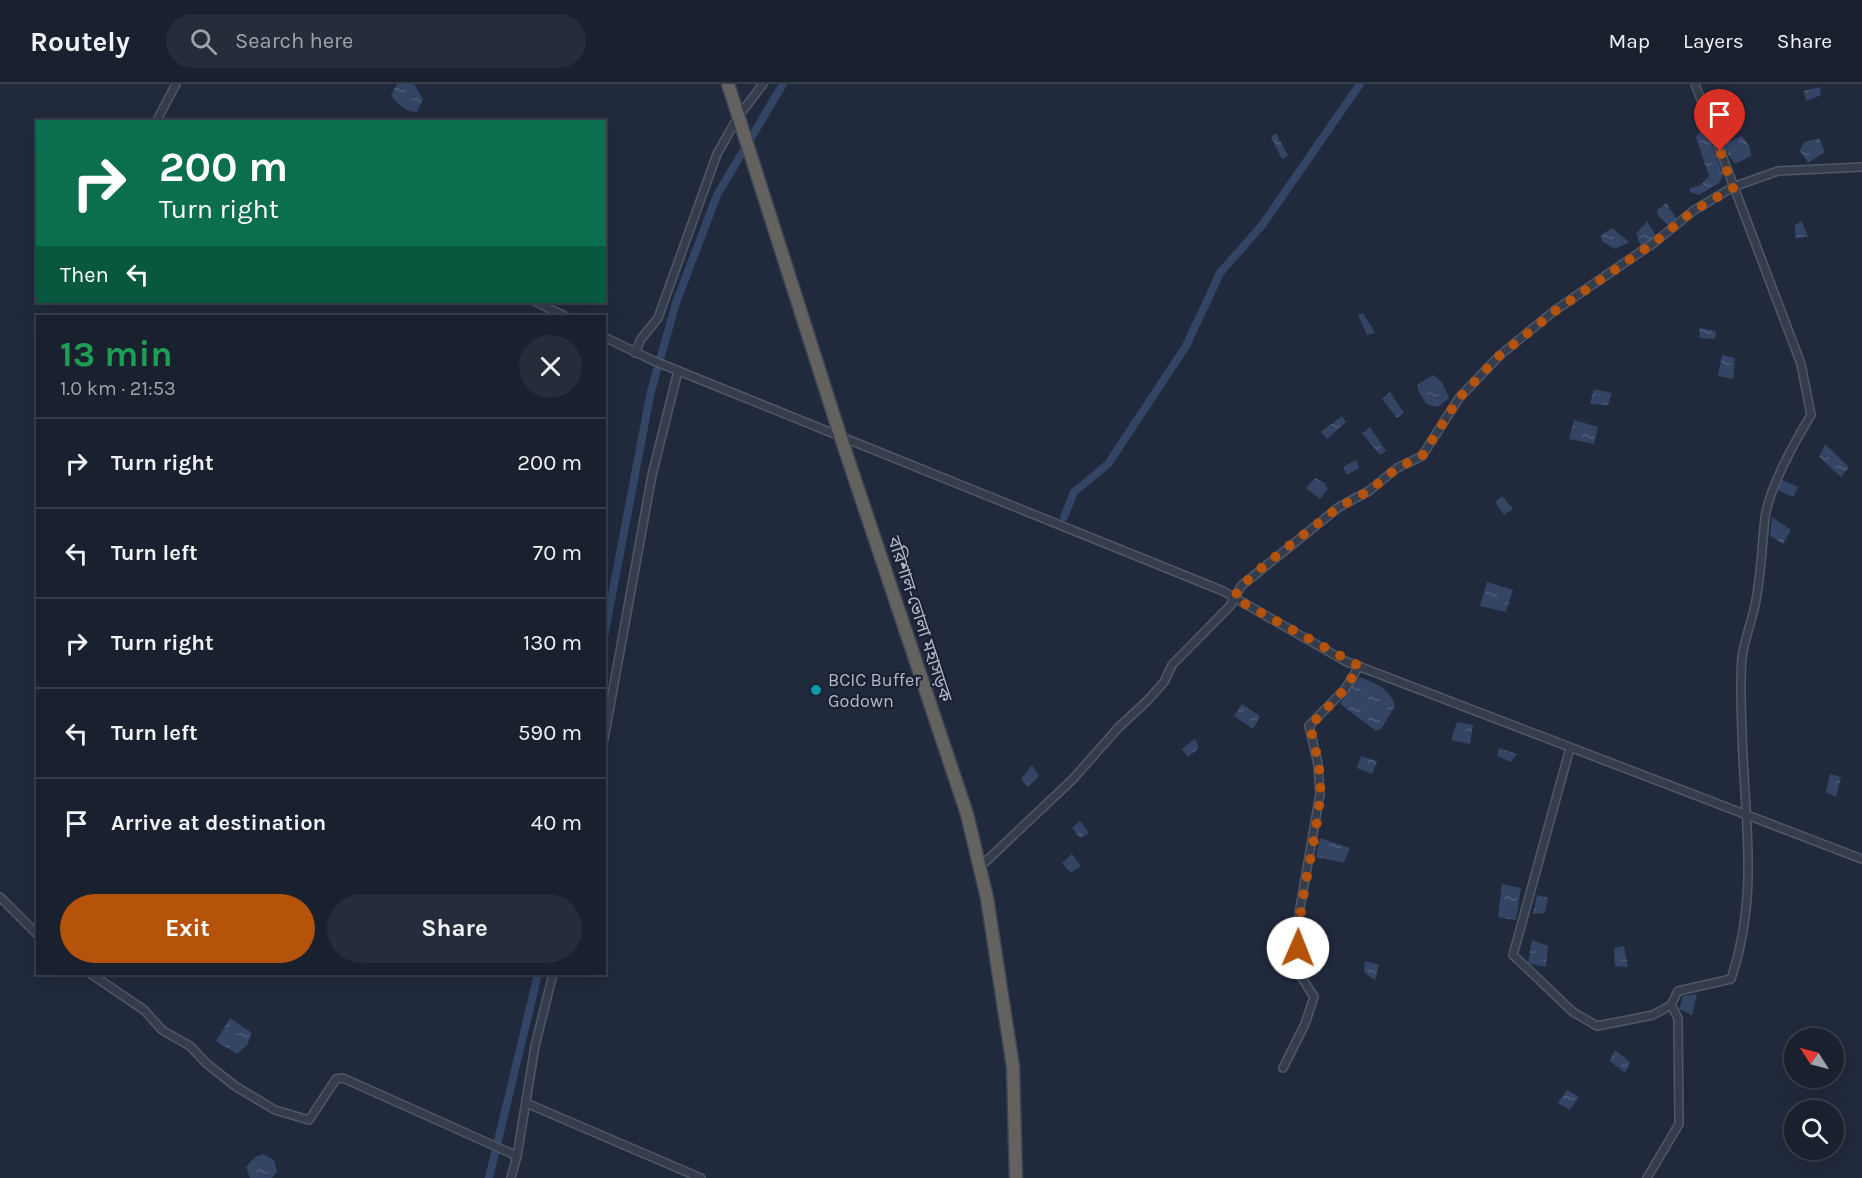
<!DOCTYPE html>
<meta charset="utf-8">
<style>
:root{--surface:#19202e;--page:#262d3a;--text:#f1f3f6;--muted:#9fa3aa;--line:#373e4a;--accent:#b45309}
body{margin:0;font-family:Karla,"Noto Sans Bengali",sans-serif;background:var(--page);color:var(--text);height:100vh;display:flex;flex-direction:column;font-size:22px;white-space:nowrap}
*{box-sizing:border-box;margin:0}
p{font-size:20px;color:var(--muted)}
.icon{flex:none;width:33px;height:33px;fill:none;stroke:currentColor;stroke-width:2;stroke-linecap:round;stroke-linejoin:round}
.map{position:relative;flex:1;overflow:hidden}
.details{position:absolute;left:36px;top:231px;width:570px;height:660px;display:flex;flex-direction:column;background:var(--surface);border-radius:0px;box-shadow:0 6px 24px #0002,0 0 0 2px var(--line)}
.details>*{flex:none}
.top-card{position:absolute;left:36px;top:36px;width:570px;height:183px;border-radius:0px;box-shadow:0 6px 24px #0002,0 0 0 2px var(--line);background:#0b6e4f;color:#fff;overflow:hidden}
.needle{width:39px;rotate:306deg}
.buttons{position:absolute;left:1784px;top:944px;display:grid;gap:12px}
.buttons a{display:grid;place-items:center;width:60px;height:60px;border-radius:50%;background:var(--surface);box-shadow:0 6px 24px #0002,0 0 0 2px var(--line);font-size:30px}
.pin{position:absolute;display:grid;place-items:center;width:51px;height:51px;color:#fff;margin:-62px -26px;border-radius:50% 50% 50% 0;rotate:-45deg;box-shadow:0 0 6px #0007}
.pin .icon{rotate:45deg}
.me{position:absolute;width:66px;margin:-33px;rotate:1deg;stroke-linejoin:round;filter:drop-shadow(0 0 4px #0008)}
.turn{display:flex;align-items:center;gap:21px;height:126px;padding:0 24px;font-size:27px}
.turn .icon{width:78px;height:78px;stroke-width:2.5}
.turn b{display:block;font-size:42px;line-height:51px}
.then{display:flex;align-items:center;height:57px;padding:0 24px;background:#0003;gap:12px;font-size:22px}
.round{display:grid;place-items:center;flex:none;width:63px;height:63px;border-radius:32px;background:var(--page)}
.headline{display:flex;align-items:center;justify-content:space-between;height:102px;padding:0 24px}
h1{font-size:36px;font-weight:700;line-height:45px;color:#1e9e55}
.primary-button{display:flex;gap:12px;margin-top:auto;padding:12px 24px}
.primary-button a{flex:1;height:69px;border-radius:36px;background:var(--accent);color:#fff;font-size:24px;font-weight:700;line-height:69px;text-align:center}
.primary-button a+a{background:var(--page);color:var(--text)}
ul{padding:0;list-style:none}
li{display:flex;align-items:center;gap:18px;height:90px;padding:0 24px;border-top:2px solid var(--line)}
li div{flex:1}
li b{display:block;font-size:22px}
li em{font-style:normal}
header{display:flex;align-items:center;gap:36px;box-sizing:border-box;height:84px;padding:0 30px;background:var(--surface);border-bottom:2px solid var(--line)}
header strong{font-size:28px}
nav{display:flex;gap:33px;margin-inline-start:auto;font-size:21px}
.search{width:420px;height:54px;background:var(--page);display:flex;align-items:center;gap:15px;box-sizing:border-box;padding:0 21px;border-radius:33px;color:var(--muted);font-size:22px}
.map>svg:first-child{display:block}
.water{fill:url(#water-ripples)}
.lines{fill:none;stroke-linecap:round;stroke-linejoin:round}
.canal{stroke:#344465;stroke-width:8}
.minor-casing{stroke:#505868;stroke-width:10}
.trunk-casing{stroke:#3d4555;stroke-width:15}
.minor{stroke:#353d4d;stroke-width:7}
.trunk{stroke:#63625f;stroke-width:12}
.route{stroke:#b45309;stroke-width:10;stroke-dasharray:0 18}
.culture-dot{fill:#0f9aa8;stroke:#1a2232;stroke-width:2}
.labels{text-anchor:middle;stroke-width:4.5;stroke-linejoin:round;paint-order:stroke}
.street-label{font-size:18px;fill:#b0b8c9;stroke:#1a2232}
.poi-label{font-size:18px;fill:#b0b8c9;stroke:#1a2232;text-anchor:start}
</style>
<header>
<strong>Routely</strong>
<div class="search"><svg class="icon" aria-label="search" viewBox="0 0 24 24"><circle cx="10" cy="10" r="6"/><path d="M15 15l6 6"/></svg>Search here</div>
<nav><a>Map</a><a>Layers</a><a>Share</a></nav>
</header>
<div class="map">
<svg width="1862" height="1094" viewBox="0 0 1862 1094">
<defs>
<pattern id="water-ripples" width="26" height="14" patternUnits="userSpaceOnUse" patternTransform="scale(1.5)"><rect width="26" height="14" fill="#344465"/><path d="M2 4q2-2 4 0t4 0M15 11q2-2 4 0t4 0" fill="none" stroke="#4f5d7a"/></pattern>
</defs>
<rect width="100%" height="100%" fill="#212a3d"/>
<!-- water -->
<g class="water">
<path d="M397 0H414L423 15 417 28C405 28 397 20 391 11Z"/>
<path d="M1820 3 1821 11 1806 17 1804 7Z"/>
<path d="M1705 41 1723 91 1719 99 1699 111 1690 108V104L1701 101 1709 92 1696 53Z"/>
<path d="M1276 49 1288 72 1282 75 1271 53Z"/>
<path d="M1742 52 1750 63 1751 72 1735 80 1725 66V59Z"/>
<path d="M1819 54 1825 68 1808 79 1800 67 1804 58Z"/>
<path d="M1666 119 1677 135 1669 142 1658 132 1657 126Z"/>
<path d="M1647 137 1656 152 1641 163 1636 150Z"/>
<path d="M1802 137 1808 153 1795 154V141Z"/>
<path d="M1612 144 1629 158 1615 165 1602 157 1601 151Z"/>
<path d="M1363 229 1375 249 1367 251 1358 231Z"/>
<path d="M1699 244 1716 247 1715 255 1700 254Z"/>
<path d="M1722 271 1735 274 1733 295 1718 292Z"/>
<path d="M1433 291 1442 298 1449 314 1438 323 1426 320 1418 306V300Z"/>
<path d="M1594 305 1612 309 1608 321 1590 320Z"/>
<path d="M1390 308 1404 329 1397 334 1382 315Z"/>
<path d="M1342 332 1346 338 1327 355 1321 348Z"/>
<path d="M1574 336 1598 343 1594 360 1569 355Z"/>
<path d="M1370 343 1386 367 1380 371 1362 349Z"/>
<path d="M1825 360 1849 383 1841 393 1819 373Z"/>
<path d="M1356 376 1359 384 1347 391 1343 383Z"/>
<path d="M1315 394 1324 398 1328 405 1320 415 1306 404Z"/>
<path d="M1782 396 1798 403 1793 413 1778 406Z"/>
<path d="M1502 412 1513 425 1504 431 1495 418Z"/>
<path d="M1772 433 1791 446 1783 460 1770 452Z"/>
<path d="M1487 498 1513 506 1506 528 1480 522Z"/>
<path d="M1358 593C1375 598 1390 605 1395 622L1381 645 1376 647 1340 620Z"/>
<path d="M1242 620 1260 632 1253 645 1234 632Z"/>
<path d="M1457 638 1473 641 1470 660 1451 656Z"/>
<path d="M1195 655 1199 664 1188 673 1182 665Z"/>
<path d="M1499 664 1517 670 1511 678 1497 672Z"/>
<path d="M1361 672 1377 677 1372 690 1357 684Z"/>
<path d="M1032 681 1039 692 1028 703 1021 695Z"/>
<path d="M1830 690 1841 693 1836 713 1826 708Z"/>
<path d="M1080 737 1089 749 1080 754 1072 744Z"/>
<path d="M1320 754 1350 764 1344 779 1316 773Z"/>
<path d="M1072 770 1081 782 1071 789 1062 779Z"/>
<path d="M1502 800 1521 804 1516 836 1498 833Z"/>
<path d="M1537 811 1548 814 1545 829 1533 830Z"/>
<path d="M1532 856 1548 862 1546 883 1528 879Z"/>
<path d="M1624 862 1628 883 1615 882 1614 864Z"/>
<path d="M1365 877 1379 881 1375 896 1364 888Z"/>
<path d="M1697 910 1692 931 1679 925 1683 912Z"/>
<path d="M230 934 252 949 247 961 237 970 216 957Z"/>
<path d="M1615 966 1630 978 1625 989 1610 977Z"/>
<path d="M1567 1006 1579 1013 1570 1026 1558 1019Z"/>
<path d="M263 1070 274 1076 277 1087 272 1094H250L246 1083 255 1073Z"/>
</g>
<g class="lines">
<!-- canal -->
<g class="canal">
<path d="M1064 433 1074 408 1108 380 1186 262 1220 189 1263 140 1360 0"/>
<path d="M604 553 651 307 676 219 717 111 783 0"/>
<path d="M489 1094 538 890"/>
</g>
<defs>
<g id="minor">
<path d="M156 38 176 0"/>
<path d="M536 218 565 232"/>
<path d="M604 253 654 277 1223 507 1345 577 1862 775"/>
<path d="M635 269 641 255 658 234 717 70 738 33 763 0"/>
<path d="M604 655 652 391 678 287"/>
<path d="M1570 664 1513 871 1573 928 1597 942 1653 931 1671 921"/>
<path d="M980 783 1073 695 1118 644 1148 616 1164 598 1172 581 1230 522 1241 502 1339 423 1369 407 1397 384 1422 372 1459 314 1499 272 1554 227 1655 158 1693 127 1733 103 1778 87 1862 83"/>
<path d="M0 813 38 851"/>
<path d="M91 890 144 926 162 946 190 962 206 979 235 1002 275 1026 309 1036 336 995 343 994 517 1072"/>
<path d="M1283 984 1305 940 1314 913 1301 892 1298 864 1299 830 1320 710 1318 680 1309 642 1345 605 1359 582"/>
<path d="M526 1019 701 1094"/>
<path d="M511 1094 517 1072 535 962 553 890"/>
<path d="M1647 1094 1679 1040 1678 934 1671 921 1678 907 1731 895C1760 809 1744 735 1742 647 1741 623 1740 597 1742 574 1744 555 1753 535 1756 516 1761 489 1762 462 1765 434 1769 404 1795 357 1811 331L1801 280 1695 0"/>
</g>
<path id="trunk" d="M728 0 840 351 967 730 987 814 1013 983 1016 1094"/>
</defs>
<!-- minor casing -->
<use href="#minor" class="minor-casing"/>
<!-- trunk casing -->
<use href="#trunk" class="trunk-casing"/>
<!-- minor -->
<use href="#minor" class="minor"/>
<!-- trunk -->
<use href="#trunk" class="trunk"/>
</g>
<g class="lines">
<!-- route -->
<path class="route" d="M1298 864C1299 812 1316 763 1320 711 1322 688 1315 664 1310 642L1345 605 1359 582 1234 514 1241 502 1266 480 1339 423 1369 407 1397 384 1422 372 1459 314 1499 272 1554 228 1655 158 1693 127 1733 104 1720 67"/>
</g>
<!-- markers -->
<circle class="culture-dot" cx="816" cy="606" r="6"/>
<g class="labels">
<!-- street labels -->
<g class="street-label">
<text transform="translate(920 535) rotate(72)" y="6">বরিশাল-ভোলা মহাসড়ক</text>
</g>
<!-- poi labels -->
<g class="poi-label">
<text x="828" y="602">BCIC Buffer<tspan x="828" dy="21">Godown</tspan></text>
</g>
</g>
</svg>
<div class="buttons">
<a><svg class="needle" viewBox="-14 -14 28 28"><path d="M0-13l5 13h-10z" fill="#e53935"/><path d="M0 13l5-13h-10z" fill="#9fa3aa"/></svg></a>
<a><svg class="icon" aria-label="search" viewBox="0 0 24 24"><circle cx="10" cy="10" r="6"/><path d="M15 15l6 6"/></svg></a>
</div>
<div class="pin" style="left:1720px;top:67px;background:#d93025"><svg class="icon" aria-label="arrive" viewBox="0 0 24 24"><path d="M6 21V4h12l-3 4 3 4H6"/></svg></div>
<svg class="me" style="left:1298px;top:864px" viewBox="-20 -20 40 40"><circle r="19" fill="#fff"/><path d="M0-13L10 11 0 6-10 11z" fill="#b45309"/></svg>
<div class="top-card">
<div class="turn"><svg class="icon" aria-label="right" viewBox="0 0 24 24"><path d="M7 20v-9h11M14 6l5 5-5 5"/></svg><div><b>200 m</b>Turn right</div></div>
<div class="then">Then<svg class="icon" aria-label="left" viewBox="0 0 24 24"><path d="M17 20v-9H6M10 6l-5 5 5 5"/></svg></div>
</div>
<section class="details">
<div class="headline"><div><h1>13 min</h1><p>1.0 km · 21:53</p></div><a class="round"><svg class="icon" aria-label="close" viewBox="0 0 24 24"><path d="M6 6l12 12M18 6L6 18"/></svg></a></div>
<ul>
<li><svg class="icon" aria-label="right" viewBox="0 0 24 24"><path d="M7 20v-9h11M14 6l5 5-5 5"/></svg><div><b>Turn right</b></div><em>200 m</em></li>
<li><svg class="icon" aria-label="left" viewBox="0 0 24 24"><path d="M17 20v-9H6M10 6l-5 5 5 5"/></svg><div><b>Turn left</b></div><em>70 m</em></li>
<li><svg class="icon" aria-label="right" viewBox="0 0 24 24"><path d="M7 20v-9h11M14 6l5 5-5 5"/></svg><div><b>Turn right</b></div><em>130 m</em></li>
<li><svg class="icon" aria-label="left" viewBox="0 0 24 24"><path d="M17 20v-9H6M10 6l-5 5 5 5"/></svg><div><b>Turn left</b></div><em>590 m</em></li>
<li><svg class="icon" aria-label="arrive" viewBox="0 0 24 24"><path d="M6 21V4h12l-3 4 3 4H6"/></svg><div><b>Arrive at destination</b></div><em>40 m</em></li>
</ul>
<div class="primary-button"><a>Exit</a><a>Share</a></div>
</section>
</div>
